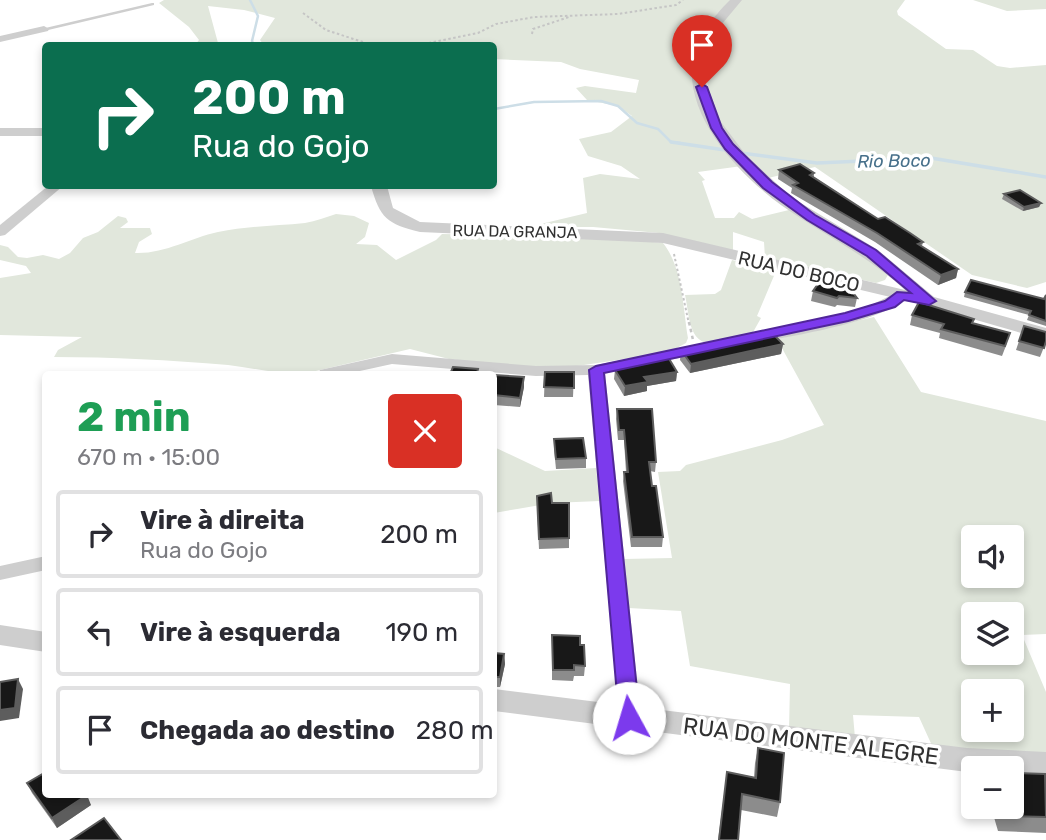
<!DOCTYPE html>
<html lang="pt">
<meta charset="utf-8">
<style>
:root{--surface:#fff;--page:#f7f7f7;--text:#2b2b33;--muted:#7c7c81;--line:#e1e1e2}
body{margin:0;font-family:Rubik,sans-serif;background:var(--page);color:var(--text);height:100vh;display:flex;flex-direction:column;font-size:26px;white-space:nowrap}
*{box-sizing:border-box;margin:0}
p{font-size:23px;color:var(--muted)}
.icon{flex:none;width:38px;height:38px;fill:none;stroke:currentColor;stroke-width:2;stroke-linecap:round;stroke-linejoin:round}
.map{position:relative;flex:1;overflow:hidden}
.panel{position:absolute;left:42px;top:371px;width:455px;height:427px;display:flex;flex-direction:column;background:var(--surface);border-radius:7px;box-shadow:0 4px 10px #0003}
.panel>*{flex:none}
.banner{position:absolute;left:42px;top:42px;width:455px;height:147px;border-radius:7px;box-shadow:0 4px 10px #0003;background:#0b6e4f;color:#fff;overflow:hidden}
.tools{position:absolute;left:961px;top:525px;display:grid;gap:14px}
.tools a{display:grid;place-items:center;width:63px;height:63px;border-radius:7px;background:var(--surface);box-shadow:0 4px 10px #0003;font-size:35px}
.pin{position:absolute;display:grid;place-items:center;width:60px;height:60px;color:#fff;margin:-72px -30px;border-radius:50% 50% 50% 0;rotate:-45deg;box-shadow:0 0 7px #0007}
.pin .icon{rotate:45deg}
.me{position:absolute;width:77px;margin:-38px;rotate:354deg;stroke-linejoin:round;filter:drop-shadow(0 0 5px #0008)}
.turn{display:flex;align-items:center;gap:24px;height:147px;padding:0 35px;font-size:32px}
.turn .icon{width:91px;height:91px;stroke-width:2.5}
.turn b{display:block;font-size:49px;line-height:60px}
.round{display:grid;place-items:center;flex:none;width:74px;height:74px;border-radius:7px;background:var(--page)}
.head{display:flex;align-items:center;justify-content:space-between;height:119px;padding:0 35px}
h1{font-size:42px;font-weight:700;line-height:52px;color:#1e9e55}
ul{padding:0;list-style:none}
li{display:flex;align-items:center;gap:21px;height:88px;margin:0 14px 10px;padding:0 21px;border:4px solid var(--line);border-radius:7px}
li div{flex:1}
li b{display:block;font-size:26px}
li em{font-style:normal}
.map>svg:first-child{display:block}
.green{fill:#e1e7dc;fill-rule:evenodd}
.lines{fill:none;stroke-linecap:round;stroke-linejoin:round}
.stream-far1{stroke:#cddee7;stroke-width:2.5}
.stream{stroke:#cddee7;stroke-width:3.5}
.path-far1{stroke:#c5c5c5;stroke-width:2;stroke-dasharray:2.5 2.5;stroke-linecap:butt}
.path{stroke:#c5c5c5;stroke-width:2.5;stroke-dasharray:3.5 3.5;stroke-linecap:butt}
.service{fill:#cecece;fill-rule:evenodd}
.minor{fill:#cecece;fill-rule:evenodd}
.tertiary{fill:#cecece;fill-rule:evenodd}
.wall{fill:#8c8c8c}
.shaded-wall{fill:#5d5d5d}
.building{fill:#181818;stroke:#5d5d5d;stroke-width:2}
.route{fill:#7c3aed;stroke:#51269a;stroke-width:2}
.labels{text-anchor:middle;stroke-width:7;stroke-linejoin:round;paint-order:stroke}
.far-street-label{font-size:16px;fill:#313131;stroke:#fff}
.far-water-label{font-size:18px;font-style:italic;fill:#48718b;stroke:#fff}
.street-label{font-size:19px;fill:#313131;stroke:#fff}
.near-street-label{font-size:23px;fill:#313131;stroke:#fff}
</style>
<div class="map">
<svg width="1046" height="840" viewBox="0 0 1046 840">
<rect width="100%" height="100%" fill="#fff"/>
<!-- green -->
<g class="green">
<path d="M164 0H905L897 11 898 15 946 49 973 50 997 66 1010 68 1046 65V282L1027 288 972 275 815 167 768 178C729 142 710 116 704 63L693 62 692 67 703 112 742 166 698 172 705 180 702 181 715 218H734L739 212 752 219 789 210 889 273 885 280 876 283 765 258 764 242 733 232V251L659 233 593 227H528L587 213 583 178 600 174 640 179 621 166 588 156 579 139 611 132 632 116 618 106 587 100 576 88 585 86 636 93 639 80 580 69 561 62 494 59V46L264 45 260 40 275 18 244 10 208 6 218 43 217 45H195L199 40 189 27 159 3Z"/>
<path d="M973 0H1046V9L1007 11Z"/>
<path d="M336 214 354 216 369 223 365 237 356 244 377 245 396 260 436 240 442 234 602 237 663 243C683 268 683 309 688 338L686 343 675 349 659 354 577 366 551 368 493 364 449 359 410 349 303 374C278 374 253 368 228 365 170 360 112 357 54 357L58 350 82 337 0 335V278L31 273 26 266 0 260V245L8 247 18 257 27 258 43 255 59 259 70 253 83 238 98 232 118 216 126 218 128 222 120 228H150L152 234 139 242 135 253C165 254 190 238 218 232 247 226 276 226 305 223 316 221 326 217 336 214Z"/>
<path d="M732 260 776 271 757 316 761 318 752 334 707 343C688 339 689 312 685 295L715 294 721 290Z"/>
<path d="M874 317 921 392 1046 421V634L1022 635 1046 692V754L934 750 919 717 853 715 855 738 789 731 790 684 690 666 681 611 629 608 624 559 672 558 658 472 680 471 686 465 782 440 824 425 777 339ZM973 537H1012V576H973ZM973 614H1012V653H973ZM973 691H1012V730H973Z"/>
<path d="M494 447 545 471 596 468 600 501 552 503 494 513Z"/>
</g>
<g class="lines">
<!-- stream-far1 -->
<g class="stream-far1">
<path d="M250 0 258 16 252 41 254 46"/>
<path d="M494 109 534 102 601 101 618 106 637 123 658 129 671 142 680 143"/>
</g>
<!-- stream -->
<g class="stream">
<path d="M671 142 725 150"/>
<path d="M741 153 817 163 931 158 1046 177"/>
</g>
<!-- path-far1 -->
<g class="path-far1">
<path d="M303 13 326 30 375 46"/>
<path d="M532 34 533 29 569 17"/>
<path d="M414 46 478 33 496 24 534 17 618 14 676 5 683 0"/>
<path d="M674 254 689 324"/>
</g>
<!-- path -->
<path class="path" d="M689 322 693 340"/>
<!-- service -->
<path class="service" d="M152 3H154V5L44 31 41 29Z"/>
<!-- minor -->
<g class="minor">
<path d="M44 26 49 29 48 31 0 42V36Z"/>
<path d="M48 186H63L5 235 0 236V225Z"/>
<path d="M902 290 910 295C887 323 778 338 740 346L732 341 740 336 847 313 869 306Z"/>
<path d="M703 344 711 349 709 352 605 373 641 718 638 725 630 727 622 725 619 718 588 375 536 376 392 364 346 374H318L320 370 392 354 536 366 596 365Z"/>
<path d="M46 556V570L0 580V566Z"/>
</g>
<!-- tertiary -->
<g class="tertiary">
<path d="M730 0H742L722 24 710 46 706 64V83L721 122 746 155 791 197 878 250 934 297 1046 328V340L924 305 663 243 420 232C387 224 380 218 371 186H387L393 208 420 222 663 233 905 290C867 255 822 234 781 205 740 175 687 120 692 64 695 39 713 17 730 0Z"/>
<rect x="0" y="128" width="46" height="8"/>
<path d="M0 625 46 632V652L0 645Z"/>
<path d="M494 689 967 748 1046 752V776L1012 774V768H973V772H967L494 711Z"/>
</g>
</g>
<!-- wall -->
<g class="wall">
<path d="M779 170 814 173V177L878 219 923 242 922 246 958 269 956 278 938 285 875 242 791 193 792 188 778 179Z"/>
<path d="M1004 194 1041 203 1039 207 1023 211 1002 199Z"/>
<path d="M813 291 857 298 855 307 837 305 835 307 811 301Z"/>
<path d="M965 292 1044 299 1046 295V326L1027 320 1029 315 964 297Z"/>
<path d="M912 315 973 323 1007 343 1002 356 939 338 940 333 910 325Z"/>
<path d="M1019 341 1046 342 1040 357 1016 350Z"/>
<path d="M783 344 781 354 690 373 680 360 681 350Z"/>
<path d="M647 361 677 372 676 381 647 386V391L624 396 614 379 615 370 647 364Z"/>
<path d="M545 372H574L573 397H544Z"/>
<path d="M494 375 524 387 520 407 494 405Z"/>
<path d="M617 409 656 462 655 472 650 471 652 486 663 537 662 547H631L623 481 624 472H626L624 440H618L616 419Z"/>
<path d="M554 439 586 458V468L556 469 554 449Z"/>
<path d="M552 503 569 538V548L539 549 537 506Z"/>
<path d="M552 636 580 645 585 666 584 676H574L573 681 552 680Z"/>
<path d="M494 653 504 654 505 664 500 687H494Z"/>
<path d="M758 748 780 802 777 817 741 810 738 840H718L727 772 754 777 755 763Z"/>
<path d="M1046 776V833L998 831 991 807H1012Z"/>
<path d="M27 783 91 805 57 828 32 793Z"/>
</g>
<!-- shaded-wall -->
<g class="shaded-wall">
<path d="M1041 203 1039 207 1023 211 1024 207Z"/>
<path d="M958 269 956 278 938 285 941 275Z"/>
<path d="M783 344 781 354 690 373 691 364Z"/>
<path d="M677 372 676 381 647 386V391L624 396 625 386 644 377Z"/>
<path d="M524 377V387L520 407V398Z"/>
<path d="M504 654 505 664 500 687V677Z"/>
<path d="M18 679 23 689 19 718 0 721V710Z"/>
<path d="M87 795 91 805 57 828 52 818Z"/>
</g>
<!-- building -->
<g class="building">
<path d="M800 164 814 173 810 175 878 219 885 217 910 233 923 242 918 244 958 269 941 275 877 233 793 185 798 183 779 170Z"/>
<path d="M1020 190 1041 203 1024 207 1004 194Z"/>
<path d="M971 280 1044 299 1046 295V321L1029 315 1031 311 965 292Z"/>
<path d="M820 281 847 285 857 298 839 296 837 298 813 291Z"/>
<path d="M919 302 974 319 972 323 1010 333 1005 346 941 329 944 324 912 315Z"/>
<path d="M1024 326 1046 332V341L1044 348 1019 341Z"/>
<path d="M773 334 783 344 691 364 681 350 706 348Z"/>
<path d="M668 357 677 372 644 377 648 382 625 386 615 370 649 363 647 361Z"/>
<path d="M453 367 478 369 477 373 493 374H450Z"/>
<path d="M545 372H574V388L544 387Z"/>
<path d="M494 375 524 377 520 398 494 395Z"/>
<path d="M617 409H652L656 462H649L652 486H656L663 537H632L624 472H628L624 430H619Z"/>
<path d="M583 438 586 458 556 459 554 439Z"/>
<path d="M551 493 552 503H569V538L539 539 537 496Z"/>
<path d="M552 635 580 636V645H584L585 666 574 665V670H553Z"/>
<path d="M494 653 504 654 500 677H494Z"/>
<path d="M18 679 15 708 0 710V682Z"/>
<path d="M758 748 784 753 780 802 742 794 738 840H719L727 772 756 778Z"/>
<path d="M46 772V794L87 795 52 818 27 783Z"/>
<path d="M1012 773 1045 774 1046 817 1005 816 1002 807H1012Z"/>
<path d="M104 818 121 840H71Z"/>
</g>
<!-- route -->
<path class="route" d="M702 84 707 87 722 128 733 144 772 182 815 215 876 250 936 301 929 305 904 300 895 307 848 321 604 373 640 718 637 724 629 726 622 724 619 718 589 370 596 366 845 313 885 301 897 292 911 293 867 256 807 220 763 188 725 149 711 128 696 87Z"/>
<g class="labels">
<!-- far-street labels -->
<g class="far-street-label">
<text transform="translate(515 231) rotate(1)" y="6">RUA DA GRANJA</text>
</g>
<!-- far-water labels -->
<g class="far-water-label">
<text transform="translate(894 161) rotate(-1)" y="6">Rio Boco</text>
</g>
<!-- street labels -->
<g class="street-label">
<text transform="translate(799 271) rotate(13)" y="7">RUA DO BOCO</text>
</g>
<!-- near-street labels -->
<g class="near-street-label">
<text transform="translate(811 741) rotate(7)" y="8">RUA DO MONTE ALEGRE</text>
</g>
</g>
</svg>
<div class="tools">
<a><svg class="icon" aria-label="sound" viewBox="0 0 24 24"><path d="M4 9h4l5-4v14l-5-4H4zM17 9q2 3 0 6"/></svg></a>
<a><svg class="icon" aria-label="layers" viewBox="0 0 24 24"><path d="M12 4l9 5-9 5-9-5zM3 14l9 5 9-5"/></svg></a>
<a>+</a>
<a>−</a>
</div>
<div class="pin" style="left:702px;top:87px;background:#d93025"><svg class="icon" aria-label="arrive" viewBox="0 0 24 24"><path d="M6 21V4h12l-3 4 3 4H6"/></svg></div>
<svg class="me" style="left:629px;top:718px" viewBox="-20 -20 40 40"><circle r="19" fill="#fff"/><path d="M0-13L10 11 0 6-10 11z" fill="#7c3aed"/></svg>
<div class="banner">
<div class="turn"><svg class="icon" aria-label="right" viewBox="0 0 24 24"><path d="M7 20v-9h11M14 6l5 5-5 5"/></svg><div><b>200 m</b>Rua do Gojo</div></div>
</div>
<section class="panel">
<div class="head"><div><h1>2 min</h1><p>670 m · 15:00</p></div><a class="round" style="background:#d93025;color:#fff"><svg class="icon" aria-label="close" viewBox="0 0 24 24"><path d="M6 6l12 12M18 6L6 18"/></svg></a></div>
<ul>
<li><svg class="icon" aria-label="right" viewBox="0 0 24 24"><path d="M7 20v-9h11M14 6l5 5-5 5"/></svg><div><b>Vire à direita</b><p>Rua do Gojo</p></div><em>200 m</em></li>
<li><svg class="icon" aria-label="left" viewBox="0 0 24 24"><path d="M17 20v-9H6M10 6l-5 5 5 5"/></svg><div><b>Vire à esquerda</b></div><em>190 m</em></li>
<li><svg class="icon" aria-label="arrive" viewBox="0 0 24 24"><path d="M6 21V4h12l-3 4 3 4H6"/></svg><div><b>Chegada ao destino</b></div><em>280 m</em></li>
</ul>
</section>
</div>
